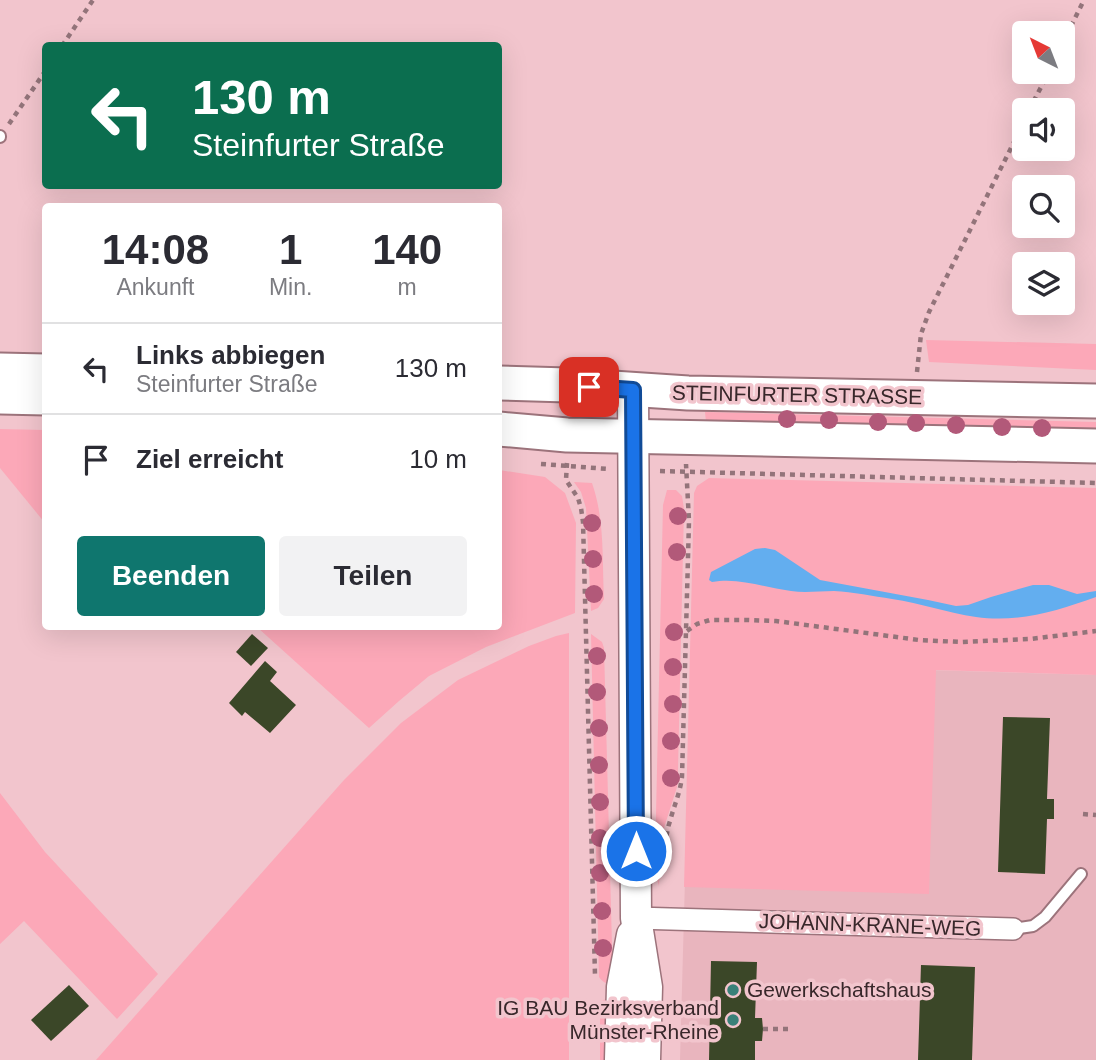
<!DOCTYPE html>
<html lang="de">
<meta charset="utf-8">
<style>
:root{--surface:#fff;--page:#f2f2f3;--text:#2b2b33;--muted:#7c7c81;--line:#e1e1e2;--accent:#0f766e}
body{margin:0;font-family:Arial,sans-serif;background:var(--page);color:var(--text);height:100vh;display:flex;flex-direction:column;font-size:26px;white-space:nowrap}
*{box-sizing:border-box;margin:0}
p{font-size:23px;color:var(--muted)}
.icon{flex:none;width:38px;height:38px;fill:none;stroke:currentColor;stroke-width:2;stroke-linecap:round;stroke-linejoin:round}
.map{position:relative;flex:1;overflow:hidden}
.sheet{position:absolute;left:42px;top:203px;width:460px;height:427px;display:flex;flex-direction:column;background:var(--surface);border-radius:7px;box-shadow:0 7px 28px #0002}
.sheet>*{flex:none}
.top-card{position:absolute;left:42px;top:42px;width:460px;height:147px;border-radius:7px;box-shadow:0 7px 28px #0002;background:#0b6e4f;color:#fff;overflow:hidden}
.needle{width:46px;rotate:318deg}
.fabs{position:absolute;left:1012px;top:21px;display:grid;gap:14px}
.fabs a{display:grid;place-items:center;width:63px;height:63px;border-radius:7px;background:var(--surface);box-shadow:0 7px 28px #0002;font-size:35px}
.pin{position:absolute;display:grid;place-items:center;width:60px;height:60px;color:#fff;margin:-30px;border-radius:14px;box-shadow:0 4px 10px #0006}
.me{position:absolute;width:77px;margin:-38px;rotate:0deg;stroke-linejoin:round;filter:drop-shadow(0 0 5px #0008)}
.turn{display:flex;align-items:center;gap:24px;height:147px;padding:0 35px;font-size:32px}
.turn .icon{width:91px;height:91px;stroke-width:2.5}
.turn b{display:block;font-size:49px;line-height:60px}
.eta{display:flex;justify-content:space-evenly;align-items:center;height:119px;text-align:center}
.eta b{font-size:42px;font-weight:600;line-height:49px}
.cta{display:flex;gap:14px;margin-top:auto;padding:14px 35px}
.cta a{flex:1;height:80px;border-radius:7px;background:var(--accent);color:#fff;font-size:28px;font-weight:600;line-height:80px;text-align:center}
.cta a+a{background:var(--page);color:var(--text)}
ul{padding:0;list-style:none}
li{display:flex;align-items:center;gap:21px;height:91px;padding:0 35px;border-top:2px solid var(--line)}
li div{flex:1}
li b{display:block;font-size:26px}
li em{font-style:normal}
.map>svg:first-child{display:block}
.built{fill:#e9b5be}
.green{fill:#fca8b8}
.water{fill:#63aeef}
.building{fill:#3b4728}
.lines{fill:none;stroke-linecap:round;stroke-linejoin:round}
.service-casing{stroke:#9c737b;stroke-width:14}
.minor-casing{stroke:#9c737b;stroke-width:24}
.secondary-casing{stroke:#9c737b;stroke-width:33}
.primary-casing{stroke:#9c737b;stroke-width:37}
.path{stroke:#93747a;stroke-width:4.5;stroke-dasharray:5 5;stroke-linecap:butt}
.service{stroke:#fff;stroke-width:10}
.minor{stroke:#fff;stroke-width:21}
.secondary{stroke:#fff;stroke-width:30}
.primary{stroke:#fff;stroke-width:33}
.tree{fill:#b25979}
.route-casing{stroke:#114b97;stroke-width:18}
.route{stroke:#1a73e8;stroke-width:12}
.poi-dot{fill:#398079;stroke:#f2c5cd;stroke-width:2.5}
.labels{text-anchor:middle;stroke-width:7;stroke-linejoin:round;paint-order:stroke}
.street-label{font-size:21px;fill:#38272a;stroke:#f2c5cd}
.poi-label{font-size:21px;fill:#38272a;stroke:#f2c5cd;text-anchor:start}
</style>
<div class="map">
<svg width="1096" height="1060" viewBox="0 0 1096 1060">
<rect width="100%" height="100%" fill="#f2c5cd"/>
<!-- built -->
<path class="built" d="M691 663 1096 675V1060H680Z"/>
<!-- green -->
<g class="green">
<path d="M926 340 1096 344V370L929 362Z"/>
<path d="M705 412 1096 422V434L706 422Z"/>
<path d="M0 429 45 430V523L0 468Z"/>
<path d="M499 470 545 477 565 493 576 523 575 613 486 647 429 676 399 701 369 728 258 628 259 626H499Z"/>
<path d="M709 478 1096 488V675L936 670 929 894 684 887 694 493 697 486Z"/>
<path d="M574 482 592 483C605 520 602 560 604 599L598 608 591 611 586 508 581 492Z"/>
<path d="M667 490H676L682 496 684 509 678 770 677 787 663 831 659 886 656 876 655 858 663 505Z"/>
<path d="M569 633V1060H96L344 780 401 723 458 680 529 646 556 636Z"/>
<path d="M591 634 602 642 604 648 613 983C606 985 603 982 599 977Z"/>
<path d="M0 793 45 852 158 974 117 1019 24 921 0 944Z"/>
<path d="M608 999 614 1060H600V1006L603 1000Z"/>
</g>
<!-- water -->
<path class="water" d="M765 548 775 550 820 580 928 600 956 606 968 605 991 597 1033 585H1049L1077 594 1096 591V597C1057 611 1018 623 976 617 947 613 921 603 892 599 873 596 853 592 834 591 819 591 805 593 791 591 764 588 740 577 712 582L709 580 711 572 755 549Z"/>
<!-- building -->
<g class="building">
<path d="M252 634 268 648 251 666 236 652Z"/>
<path d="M265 661 277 672 270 681 296 705 270 733 245 712 242 716 229 703Z"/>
<path d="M1003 717 1050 718 1047 799H1054V819H1047L1045 874 998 872Z"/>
<path d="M711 961 757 962 755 1018H762L763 1029 762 1041H755V1060H709Z"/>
<path d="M921 965 975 967 972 1060H918Z"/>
<path d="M69 985 89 1006 51 1041 31 1020Z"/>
</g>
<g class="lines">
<defs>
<g id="service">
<path d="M0 137V136"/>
<path d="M1013 929 1033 926 1045 917 1081 874"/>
</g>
<path id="minor" d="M636 918 1013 929"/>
<g id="secondary">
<path d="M633 390 636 918 647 987 645 1060"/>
<path d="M620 1060 622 987 632 935"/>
</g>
<g id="primary">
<path d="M0 370 46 371"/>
<path d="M499 383 567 385 688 393 1096 401"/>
<path d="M0 397 46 398"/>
<path d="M499 429 567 435 1096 446"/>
</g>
</defs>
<!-- service casing -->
<use href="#service" class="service-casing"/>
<!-- minor casing -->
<use href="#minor" class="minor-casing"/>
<!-- secondary casing -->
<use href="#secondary" class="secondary-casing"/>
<!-- primary casing -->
<use href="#primary" class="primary-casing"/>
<!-- path -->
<g class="path">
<path d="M1062 44 1084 0"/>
<path d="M62 46 93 0"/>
<path d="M1029 110 1049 72"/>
<path d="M9 124 46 70"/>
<path d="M917 372 921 334 929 312 1024 122"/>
<path d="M567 463 566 480 578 498 581 508 583 522 595 975"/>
<path d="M541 464 609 469"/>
<path d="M660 471 1096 483"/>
<path d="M687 631 697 624 710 620H748L776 621 919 640 961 642 1030 639 1096 631"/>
<path d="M1083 814 1096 815"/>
<path d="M665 866C665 851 665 836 670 821 674 806 680 793 682 777L689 521 686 464"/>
<path d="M763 1029H788"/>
</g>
<!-- service -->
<use href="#service" class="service"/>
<!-- minor -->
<use href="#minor" class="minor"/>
<!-- secondary -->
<use href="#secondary" class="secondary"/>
<!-- primary -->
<use href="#primary" class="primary"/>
</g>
<!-- trees -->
<g class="tree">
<circle cx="787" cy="419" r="9"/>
<circle cx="829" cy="420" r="9"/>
<circle cx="878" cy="422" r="9"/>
<circle cx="916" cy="423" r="9"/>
<circle cx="956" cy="425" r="9"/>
<circle cx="1002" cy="427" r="9"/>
<circle cx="1042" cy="428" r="9"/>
<circle cx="678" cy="516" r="9"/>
<circle cx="592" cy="523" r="9"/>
<circle cx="677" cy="552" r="9"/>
<circle cx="593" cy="559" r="9"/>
<circle cx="594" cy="594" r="9"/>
<circle cx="674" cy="632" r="9"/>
<circle cx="597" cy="656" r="9"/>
<circle cx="673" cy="667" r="9"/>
<circle cx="597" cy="692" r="9"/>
<circle cx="673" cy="704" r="9"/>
<circle cx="599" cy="728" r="9"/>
<circle cx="671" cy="741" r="9"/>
<circle cx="599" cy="765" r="9"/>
<circle cx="671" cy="778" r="9"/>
<circle cx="600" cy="802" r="9"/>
<circle cx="600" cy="838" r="9"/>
<circle cx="600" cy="873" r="9"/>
<circle cx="602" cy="911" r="9"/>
<circle cx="603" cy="948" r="9"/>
</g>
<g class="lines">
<defs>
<path id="route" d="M589 387 633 390 636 851"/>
</defs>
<!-- route casing -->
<use href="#route" class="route-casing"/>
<!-- route -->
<use href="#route" class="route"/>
</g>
<!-- markers -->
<g class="poi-dot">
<circle cx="733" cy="990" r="7"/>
<circle cx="733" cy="1020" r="7"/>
</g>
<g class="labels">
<!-- street labels -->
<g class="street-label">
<text transform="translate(797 395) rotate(1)" y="7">STEINFURTER STRASSE</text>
<text transform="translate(870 925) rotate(2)" y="7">JOHANN-KRANE-WEG</text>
</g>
<!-- poi labels -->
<g class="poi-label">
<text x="747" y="997">Gewerkschaftshaus</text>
<text x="719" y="1015" text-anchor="end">IG BAU Bezirksverband<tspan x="719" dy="24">Münster-Rheine</tspan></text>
</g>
</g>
</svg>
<div class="fabs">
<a><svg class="needle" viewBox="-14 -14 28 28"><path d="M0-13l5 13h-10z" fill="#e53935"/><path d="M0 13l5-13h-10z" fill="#7c7c81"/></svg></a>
<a><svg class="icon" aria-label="sound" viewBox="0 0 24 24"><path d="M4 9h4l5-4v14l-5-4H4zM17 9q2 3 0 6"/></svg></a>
<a><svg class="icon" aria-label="search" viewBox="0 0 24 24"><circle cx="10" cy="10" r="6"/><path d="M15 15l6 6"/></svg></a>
<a><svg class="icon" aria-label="layers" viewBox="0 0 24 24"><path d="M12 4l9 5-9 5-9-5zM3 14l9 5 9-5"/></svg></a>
</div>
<div class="pin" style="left:589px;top:387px;background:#d93025"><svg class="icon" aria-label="arrive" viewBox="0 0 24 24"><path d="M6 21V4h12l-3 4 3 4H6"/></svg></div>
<svg class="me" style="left:636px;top:851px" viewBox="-20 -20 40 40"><circle r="17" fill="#1a73e8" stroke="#fff" stroke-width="3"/><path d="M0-11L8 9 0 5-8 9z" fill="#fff"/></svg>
<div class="top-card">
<div class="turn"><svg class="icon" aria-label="left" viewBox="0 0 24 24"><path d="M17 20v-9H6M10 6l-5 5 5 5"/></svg><div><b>130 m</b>Steinfurter Straße</div></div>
</div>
<section class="sheet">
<div class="eta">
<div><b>14:08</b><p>Ankunft</p></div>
<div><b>1</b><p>Min.</p></div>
<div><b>140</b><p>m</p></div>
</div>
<ul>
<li><svg class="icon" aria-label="left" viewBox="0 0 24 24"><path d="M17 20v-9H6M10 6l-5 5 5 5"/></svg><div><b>Links abbiegen</b><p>Steinfurter Straße</p></div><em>130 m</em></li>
<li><svg class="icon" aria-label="arrive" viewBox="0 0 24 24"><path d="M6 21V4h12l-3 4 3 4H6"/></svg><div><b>Ziel erreicht</b></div><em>10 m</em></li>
</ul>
<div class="cta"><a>Beenden</a><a>Teilen</a></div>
</section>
</div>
